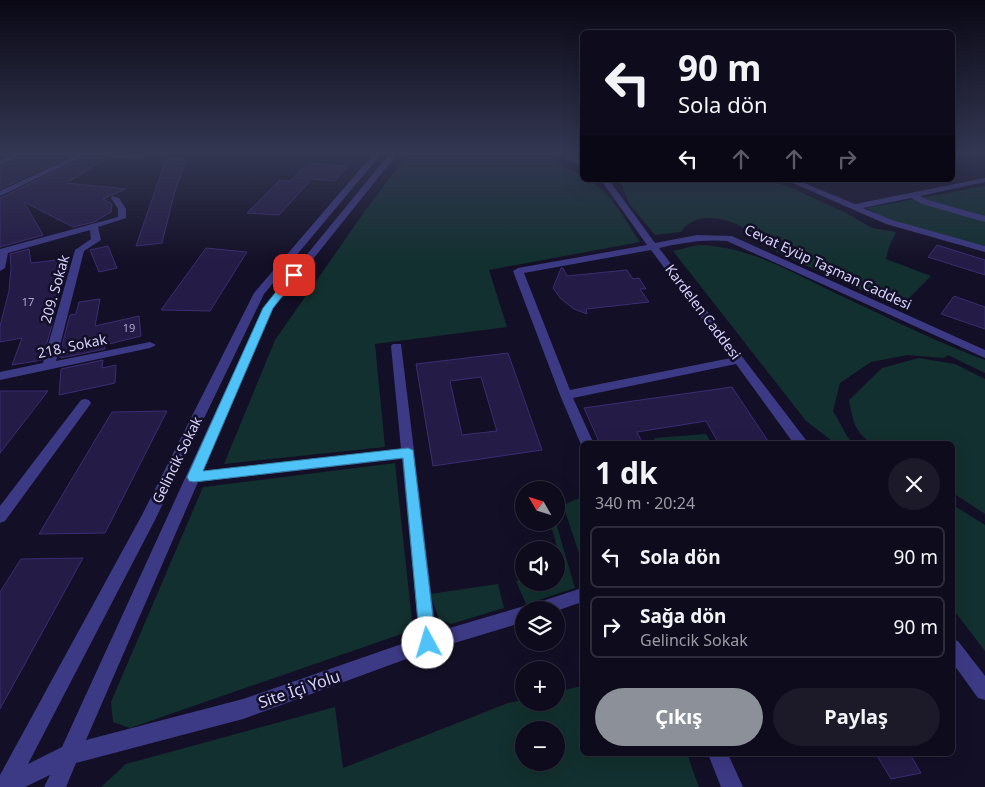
<!DOCTYPE html>
<html lang="tr">
<meta charset="utf-8">
<style>
:root{--surface:#0e0b1c;--page:#1c1929;--text:#f1f3f6;--muted:#9b9ba3;--line:#2e2b3b;--accent:#8c9099}
body{margin:0;font-family:"Noto Sans",sans-serif;background:var(--page);color:var(--text);height:100vh;display:flex;flex-direction:column;font-size:19px;white-space:nowrap}
*{box-sizing:border-box;margin:0}
p{font-size:16px;color:var(--muted)}
.icon{flex:none;width:28px;height:28px;fill:none;stroke:currentColor;stroke-width:2;stroke-linecap:round;stroke-linejoin:round}
.map{position:relative;flex:1;overflow:hidden}
.sheet{position:absolute;left:580px;top:441px;width:375px;height:315px;display:flex;flex-direction:column;background:var(--surface);border-radius:8px;box-shadow:0 5px 20px #0002,0 0 0 1px var(--line)}
.sheet>*{flex:none}
.banner{position:absolute;left:580px;top:30px;width:375px;height:152px;border-radius:8px;box-shadow:0 5px 20px #0002,0 0 0 1px var(--line);background:#0e0b1c;color:var(--text);overflow:hidden}
.needle{width:32px;rotate:309deg}
.tools{position:absolute;left:515px;top:481px;display:grid;gap:10px}
.tools a{display:grid;place-items:center;width:50px;height:50px;border-radius:50%;background:var(--surface);box-shadow:0 5px 20px #0002,0 0 0 1px var(--line);font-size:25px}
.pin{position:absolute;display:grid;place-items:center;width:42px;height:42px;color:#fff;margin:-21px;border-radius:10px;box-shadow:0 2px 8px #0006}
.me{position:absolute;width:55px;margin:-28px;rotate:354deg;stroke-linejoin:round;filter:drop-shadow(0 0 4px #0008)}
.turn{display:flex;align-items:center;gap:18px;height:105px;padding:0 15px;font-size:22px}
.turn .icon{width:65px;height:65px;stroke-width:2.5}
.turn b{display:block;font-size:35px;line-height:42px}
.lanes{display:flex;align-items:center;height:48px;padding:0 15px;background:#0003;justify-content:center;gap:25px;direction:ltr}
.lanes .off{opacity:.35}
.round{display:grid;place-items:center;flex:none;width:52px;height:52px;border-radius:26px;background:var(--page)}
.summary{display:flex;align-items:center;justify-content:space-between;height:85px;padding:0 15px}
h1{font-size:30px;font-weight:700;line-height:38px}
.action{display:flex;gap:10px;margin-top:auto;padding:10px 15px}
.action a{flex:1;height:58px;border-radius:30px;background:var(--accent);color:#fff;font-size:20px;font-weight:700;line-height:58px;text-align:center}
.action a+a{background:var(--page);color:var(--text)}
ul{padding:0;list-style:none}
li{display:flex;align-items:center;gap:15px;height:62px;margin:0 10px 8px;padding:0 5px;border:2px solid var(--line);border-radius:8px}
li div{flex:1}
li b{display:block;font-size:19px}
li em{font-style:normal}
.map>svg:first-child{display:block}
.green{fill:#12302f;fill-rule:evenodd}
.building{fill:#241b47;stroke:#3b2d73;fill-rule:evenodd}
.lines{fill:none;stroke-linecap:round;stroke-linejoin:round}
.minor{fill:#3d3a85;fill-rule:evenodd}
.route{fill:#4fc3f7;stroke:#337fa1}
.labels{text-anchor:middle;stroke-width:5;stroke-linejoin:round;paint-order:stroke}
.number-label{font-size:11px;fill:#aca6d1}
.street-label{font-size:14px;fill:#d9d4ff;stroke:#130f26}
.near-street-label{font-size:16px;fill:#d9d4ff;stroke:#130f26}
</style>
<div class="map">
<svg width="985" height="787" viewBox="0 0 985 787">
<rect width="100%" height="100%" fill="#130f26"/>
<!-- green -->
<g class="green">
<path d="M409 153H539L582 176V180C605 180 627 224 640 242L489 270 507 327 375 344 385 447 224 464 275 340 367 208Z"/>
<path d="M620 180H766L792 188 846 213 872 228 896 232 889 247 886 259 931 276 902 305C884 300 866 292 848 284 820 272 791 260 764 245 759 242 755 236 750 232 740 224 723 218 710 218 698 218 687 222 681 232L655 235 629 203Z"/>
<path d="M985 186V246L890 221 866 208Z"/>
<path d="M698 245C747 246 788 270 831 291 882 315 932 340 985 360V373L948 355 944 358 907 355 871 362 840 383 833 411 847 436 853 444H836L806 421 673 251Z"/>
<path d="M919 358 955 364 985 379V514L953 493 952 444H873C854 432 853 421 849 400L882 368Z"/>
<path d="M706 434 712 444H657L654 438Z"/>
<path d="M395 463 413 630 130 728 113 722 111 702 203 487Z"/>
<path d="M582 497V562L563 505Z"/>
<path d="M953 505 985 525V651L953 609Z"/>
<path d="M550 523H556L575 588 526 604 516 581 524 579V582H556V574L565 573Z"/>
<path d="M498 584 504 608 451 624 439 619 430 594Z"/>
<path d="M582 686V754H687L699 787H101L126 764 335 707 343 768 508 703 524 700V702H556V692ZM524 730H556V762H524Z"/>
</g>
<!-- building -->
<g class="building">
<path d="M27 153H47L72 155 0 189V167Z"/>
<path d="M87 156 106 158 67 183 126 189 103 199 112 204 111 212 94 222 73 227 24 202 43 235 0 247V198Z"/>
<path d="M166 159 186 160 174 194 162 243 136 246Z"/>
<path d="M308 163 348 166 335 181 312 179 279 215 247 213 280 180 290 181Z"/>
<path d="M937 245 985 260V275L928 257Z"/>
<path d="M108 246 117 268 99 272 90 250Z"/>
<path d="M206 248 247 252 210 311 161 310Z"/>
<path d="M29 249 31 263 65 259 64 277 58 278 51 318H54L42 360 12 365 22 338 0 342V326L9 291 11 268 10 254Z"/>
<path d="M561 268H563L567 276 627 270 633 279 639 278 646 289H640L649 302 586 309 587 314 574 309 560 298 553 288Z"/>
<path d="M954 296 985 307V329L941 314Z"/>
<path d="M100 299 95 326 139 316 141 336 105 345V349L61 358V356L59 357 70 315 76 314 79 302Z"/>
<path d="M508 353 542 450 433 466 416 364ZM481 377 497 431 462 435 450 381Z"/>
<path d="M103 360 102 368 116 365 115 383 59 395 61 369Z"/>
<path d="M732 387 770 444H719L706 421 637 432 643 444H600L584 408Z"/>
<path d="M0 391H48L0 453Z"/>
<path d="M167 411 105 533 39 534 112 412Z"/>
<path d="M83 558 0 709V592L21 559Z"/>
<path d="M876 754H910L921 773 891 779Z"/>
</g>
<g class="lines">
<!-- minor -->
<g class="minor">
<path d="M16 153H25L0 165V160Z"/>
<path d="M81 153H90L0 196V191Z"/>
<path d="M96 153C108 152 136 151 146 157L142 159 100 155Z"/>
<path d="M374 153H382L264 294 156 518 28 764 62 747 263 308 390 153H398L273 309 203 471 401 449 391 346 393 344H401L436 632 524 606 528 608 530 605 582 588V602L556 611 524 610V622L428 651 243 719 76 763 66 787H44L50 775 25 787H0V775L142 515 254 293ZM402 459 419 638 243 699 86 740 198 482Z"/>
<path d="M552 153H561L582 161V166Z"/>
<path d="M985 178V182L920 196 928 200 985 216V222L922 204 911 198 863 208 892 220 985 246V252L886 224 786 180H797L855 204Z"/>
<path d="M601 180H609L655 243 697 235 732 236 985 350V358L727 241C704 239 682 243 659 248L809 444H794L736 364 573 398 594 444H582V447L560 395 513 271 518 268 647 245ZM651 250 731 358 570 390 524 273Z"/>
<path d="M112 196 119 198 126 209V218L98 227 101 240 84 251 56 361 150 342 156 345 150 348 0 380V372L43 363 75 250 91 239 90 230 8 253 5 268 0 271V249L118 217V209L111 198Z"/>
<path d="M85 399 89 400 91 403 89 406 5 521 0 523V506L81 400Z"/>
<path d="M952 639 958 641 985 676V700L978 698 952 662Z"/>
<path d="M708 754H728L743 787H721Z"/>
</g>
</g>
<!-- sky -->
<linearGradient id="sky" x2="0" y2="1"><stop stop-color="#0a0815"/><stop offset="0.58" stop-color="#333752"/><stop offset="1" stop-color="#333752" stop-opacity="0"/></linearGradient>
<rect width="985" height="263" fill="url(#sky)"/>
<!-- route -->
<path class="route" d="M291 273H294L299 275 273 308 203 471 408 448 413 450 436 643 434 649 428 651 422 649 420 643 403 458 194 482 189 481 187 477 263 308Z"/>
<g class="labels">
<!-- number labels -->
<g class="number-label">
<text x="28" y="306">17</text>
<text x="129" y="332">19</text>
</g>
<!-- street labels -->
<g class="street-label">
<text transform="translate(828 267) rotate(25)" y="5">Cevat Eyüp Taşman Caddesi</text>
<text transform="translate(55 289) rotate(-74)" y="5">209. Sokak</text>
<text transform="translate(703 312) rotate(53)" y="5">Kardelen Caddesi</text>
<text transform="translate(72 346) rotate(-12)" y="5">218. Sokak</text>
<text transform="translate(177 460) rotate(-64)" y="5">Gelincik Sokak</text>
</g>
<!-- near-street labels -->
<g class="near-street-label">
<text transform="translate(299 689) rotate(-19)" y="6">Site İçi Yolu</text>
</g>
</g>
</svg>
<div class="tools">
<a><svg class="needle" viewBox="-14 -14 28 28"><path d="M0-13l5 13h-10z" fill="#e53935"/><path d="M0 13l5-13h-10z" fill="#9b9ba3"/></svg></a>
<a><svg class="icon" aria-label="sound" viewBox="0 0 24 24"><path d="M4 9h4l5-4v14l-5-4H4zM17 9q2 3 0 6"/></svg></a>
<a><svg class="icon" aria-label="layers" viewBox="0 0 24 24"><path d="M12 4l9 5-9 5-9-5zM3 14l9 5 9-5"/></svg></a>
<a>+</a>
<a>−</a>
</div>
<div class="pin" style="left:294px;top:275px;background:#d93025"><svg class="icon" aria-label="arrive" viewBox="0 0 24 24"><path d="M6 21V4h12l-3 4 3 4H6"/></svg></div>
<svg class="me" style="left:428px;top:643px" viewBox="-20 -20 40 40"><circle r="19" fill="#fff"/><path d="M0-13L10 11 0 6-10 11z" fill="#4fc3f7"/></svg>
<div class="banner">
<div class="turn"><svg class="icon" aria-label="left" viewBox="0 0 24 24"><path d="M17 20v-9H6M10 6l-5 5 5 5"/></svg><div><b>90 m</b>Sola dön</div></div>
<div class="lanes"><svg class="icon" aria-label="left" viewBox="0 0 24 24"><path d="M17 20v-9H6M10 6l-5 5 5 5"/></svg><svg class="icon off" aria-label="ahead" viewBox="0 0 24 24"><path d="M12 20V5M6 11l6-6 6 6"/></svg><svg class="icon off" aria-label="ahead" viewBox="0 0 24 24"><path d="M12 20V5M6 11l6-6 6 6"/></svg><svg class="icon off" aria-label="right" viewBox="0 0 24 24"><path d="M7 20v-9h11M14 6l5 5-5 5"/></svg></div>
</div>
<section class="sheet">
<div class="summary"><div><h1>1 dk</h1><p>340 m · 20:24</p></div><a class="round"><svg class="icon" aria-label="close" viewBox="0 0 24 24"><path d="M6 6l12 12M18 6L6 18"/></svg></a></div>
<ul>
<li><svg class="icon" aria-label="left" viewBox="0 0 24 24"><path d="M17 20v-9H6M10 6l-5 5 5 5"/></svg><div><b>Sola dön</b></div><em>90 m</em></li>
<li><svg class="icon" aria-label="right" viewBox="0 0 24 24"><path d="M7 20v-9h11M14 6l5 5-5 5"/></svg><div><b>Sağa dön</b><p>Gelincik Sokak</p></div><em>90 m</em></li>
</ul>
<div class="action"><a>Çıkış</a><a>Paylaş</a></div>
</section>
</div>
